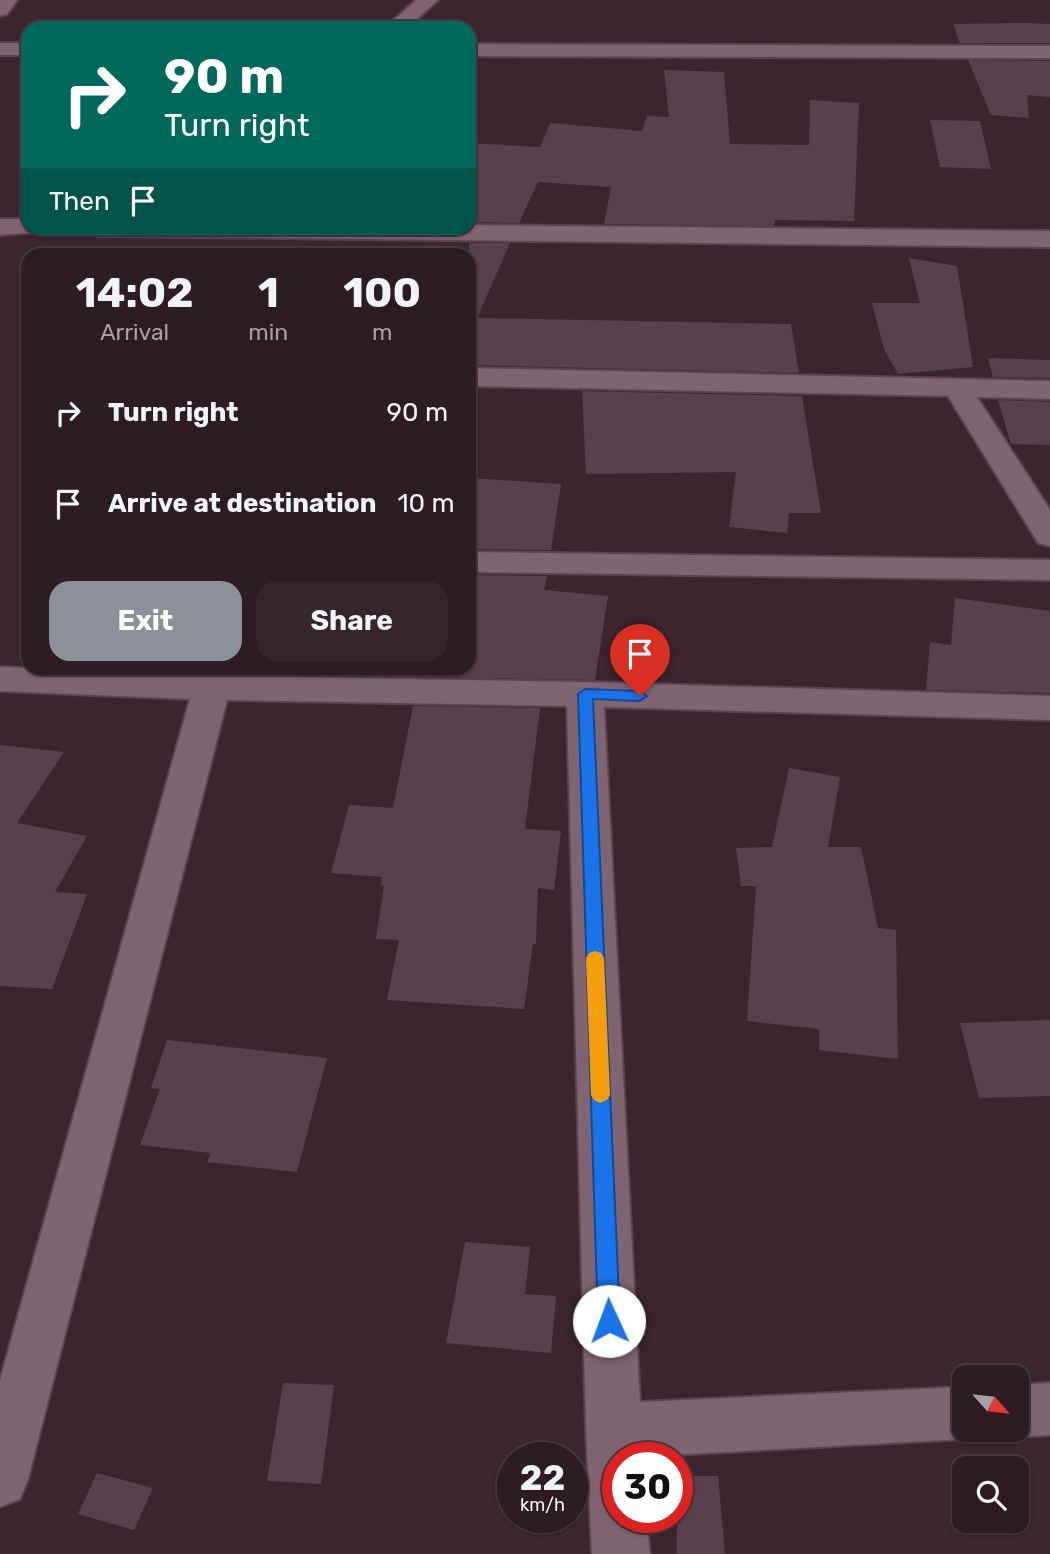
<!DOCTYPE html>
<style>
:root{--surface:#2e1c24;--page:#36252c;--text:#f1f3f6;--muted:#a7a1a6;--line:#493a41;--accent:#8c9099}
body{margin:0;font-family:Rubik,sans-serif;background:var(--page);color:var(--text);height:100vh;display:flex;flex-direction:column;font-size:26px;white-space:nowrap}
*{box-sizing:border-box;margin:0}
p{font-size:23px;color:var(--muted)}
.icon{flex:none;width:38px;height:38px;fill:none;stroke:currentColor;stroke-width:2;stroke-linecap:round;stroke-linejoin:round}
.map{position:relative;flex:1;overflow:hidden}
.side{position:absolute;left:21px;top:248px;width:455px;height:427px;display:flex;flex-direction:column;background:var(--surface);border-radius:21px;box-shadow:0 2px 5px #0004,0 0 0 2px var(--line)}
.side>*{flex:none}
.banner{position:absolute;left:21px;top:21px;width:455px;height:214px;border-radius:21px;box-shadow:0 2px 5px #0004,0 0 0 2px var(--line);background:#00695c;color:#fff;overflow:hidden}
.needle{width:46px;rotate:117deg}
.fabs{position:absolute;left:952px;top:1365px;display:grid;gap:14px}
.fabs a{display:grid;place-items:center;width:77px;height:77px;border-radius:14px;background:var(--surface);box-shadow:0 2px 5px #0004,0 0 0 2px var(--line);font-size:35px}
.speed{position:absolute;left:497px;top:1442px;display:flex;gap:14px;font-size:35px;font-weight:700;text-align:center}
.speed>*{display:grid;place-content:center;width:91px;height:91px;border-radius:50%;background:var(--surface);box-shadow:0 2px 5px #0004,0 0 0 2px var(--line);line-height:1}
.speed small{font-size:18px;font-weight:400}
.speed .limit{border:10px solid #d22;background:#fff;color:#111}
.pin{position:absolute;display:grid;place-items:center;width:60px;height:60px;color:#fff;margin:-72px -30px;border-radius:50% 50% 50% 0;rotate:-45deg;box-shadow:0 0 7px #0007}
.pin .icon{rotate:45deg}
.me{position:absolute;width:77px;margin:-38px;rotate:358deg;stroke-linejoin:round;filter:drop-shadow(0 0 5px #0008)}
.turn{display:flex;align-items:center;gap:24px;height:147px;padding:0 28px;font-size:32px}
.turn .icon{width:91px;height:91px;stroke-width:2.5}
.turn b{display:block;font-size:49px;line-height:60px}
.then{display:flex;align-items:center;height:66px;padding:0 28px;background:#0003;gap:14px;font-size:26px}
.eta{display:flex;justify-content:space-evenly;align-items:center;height:119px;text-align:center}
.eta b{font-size:42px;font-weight:700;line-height:49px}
.primary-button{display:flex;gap:14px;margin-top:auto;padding:14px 28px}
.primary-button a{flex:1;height:80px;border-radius:21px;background:var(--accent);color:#fff;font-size:28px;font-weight:700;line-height:80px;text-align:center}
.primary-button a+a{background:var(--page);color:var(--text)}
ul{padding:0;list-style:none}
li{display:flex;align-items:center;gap:21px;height:91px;padding:0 28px}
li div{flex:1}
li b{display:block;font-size:26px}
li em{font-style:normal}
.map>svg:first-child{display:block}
.building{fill:#5a404c}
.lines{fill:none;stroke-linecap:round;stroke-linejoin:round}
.street-casing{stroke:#59454f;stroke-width:4}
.street{fill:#816471;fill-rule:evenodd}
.route{fill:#1a73e8;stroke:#114b97;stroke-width:2}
.slow{fill:#f59e0b}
</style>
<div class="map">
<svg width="1050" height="1554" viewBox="0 0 1050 1554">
<rect width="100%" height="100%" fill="#3d2530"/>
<!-- building -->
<g class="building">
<path d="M1026 23 1050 24V43H960L953 24Z"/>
<path d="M968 60 1050 61V97L1027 95 1029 118 991 115Z"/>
<path d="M664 70 724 72 730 144 809 145 810 100 859 103 854 221 775 220 774 226 604 224 611 187 538 182 519 223 469 222V143L540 147 550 123 642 131 647 116 669 117Z"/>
<path d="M930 120 980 121 991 169 940 167Z"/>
<path d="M469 243H510L477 318 791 324 799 373 469 365Z"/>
<path d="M909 258 957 266 973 367 898 374 884 349 872 303H920Z"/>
<path d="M988 358 1050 360V378L993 377Z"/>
<path d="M582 391 802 396 821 513H789L787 533 729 527 736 472 586 474Z"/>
<path d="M998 400 1050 402V445L1011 444Z"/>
<path d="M469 478 561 484 551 550 469 549Z"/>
<path d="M469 575 547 576 544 590 608 596 595 680 419 677 421 668H469Z"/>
<path d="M955 598 1050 611V693L926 690 930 642 951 645Z"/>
<path d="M413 706 540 708 525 829 561 831 554 890 538 888 536 944H533L524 1009 387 1000 399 940 376 939 384 885H381L382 877 331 873 349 805 393 808Z"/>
<path d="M0 745 64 752 17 823 87 836 55 892 87 894 52 989 0 986Z"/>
<path d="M789 768 840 777 828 847H861L878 928 896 930 898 1059 819 1050V1029L747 1021 756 886H741L736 848 772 847Z"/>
<path d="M1050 1020V1096L979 1098 960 1023Z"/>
<path d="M167 1040 327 1058 297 1172 207 1162 211 1153 140 1145 160 1089 151 1088Z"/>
<path d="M465 1242 530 1247 525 1294 556 1296 551 1353 446 1343Z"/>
<path d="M283 1383 334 1385 321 1484 267 1481Z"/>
<path d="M97 1473 153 1488 134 1530 78 1514Z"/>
<path d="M677 1476H718L725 1554H677Z"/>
</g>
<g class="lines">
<defs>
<g id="street">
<path d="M0 0H17L7 14 0 16Z"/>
<path d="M416 0H438L407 28H385Z"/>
<rect x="0" y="43" width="28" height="12"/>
<path d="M469 44 1050 46V58L469 56Z"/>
<path d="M0 219H28V228H40L37 232 0 235Z"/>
<path d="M469 225 1050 231V247L99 236 90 233 86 228H469Z"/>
<path d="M469 368 1050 381V399L977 397 1050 510V546L1038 543 1034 536 948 396 469 386Z"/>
<path d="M469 552 1050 560V580L469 572Z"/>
<path d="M0 667 197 675 199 668H235L233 676 585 682 1050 696V720L604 707 640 1402 964 1387V1430H984L983 1432 964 1439 618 1458V1517H646L650 1554H592L586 1430 567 706 227 700 28 1479 20 1499 0 1507V1380L190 699 0 691Z"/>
<path d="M1050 1383V1435L1017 1437 998 1430H1017V1385Z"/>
</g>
</defs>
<!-- street casing -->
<use href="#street" class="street-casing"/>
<!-- street -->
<use href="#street" class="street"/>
</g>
<!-- route -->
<path class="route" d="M585 689 640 691 647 696 640 701 593 699 620 1321 617 1328 609 1331 601 1328 598 1321 578 694Z"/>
<!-- slow -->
<path class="slow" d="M595 951 601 953 604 958 610 1095 607 1100 600 1103 594 1100 591 1095 586 958 589 953Z"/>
</svg>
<div class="fabs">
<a><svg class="needle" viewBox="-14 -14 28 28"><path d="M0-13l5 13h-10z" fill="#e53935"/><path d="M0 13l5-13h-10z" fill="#a7a1a6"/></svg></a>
<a><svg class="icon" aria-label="search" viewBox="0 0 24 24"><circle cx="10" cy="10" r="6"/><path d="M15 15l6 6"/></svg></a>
</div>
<div class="speed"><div>22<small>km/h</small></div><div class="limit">30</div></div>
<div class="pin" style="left:640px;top:696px;background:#d93025"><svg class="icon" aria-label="arrive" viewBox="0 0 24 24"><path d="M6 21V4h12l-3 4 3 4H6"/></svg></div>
<svg class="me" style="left:609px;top:1321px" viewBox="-20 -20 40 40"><circle r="19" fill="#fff"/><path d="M0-13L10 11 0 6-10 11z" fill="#1a73e8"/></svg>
<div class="banner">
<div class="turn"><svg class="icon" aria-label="right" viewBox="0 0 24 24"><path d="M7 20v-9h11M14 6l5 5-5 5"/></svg><div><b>90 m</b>Turn right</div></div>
<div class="then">Then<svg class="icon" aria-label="arrive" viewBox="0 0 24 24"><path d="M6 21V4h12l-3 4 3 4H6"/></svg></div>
</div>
<section class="side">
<div class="eta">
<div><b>14:02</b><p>Arrival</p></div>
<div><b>1</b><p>min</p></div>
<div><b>100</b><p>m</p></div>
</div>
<ul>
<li><svg class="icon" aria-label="right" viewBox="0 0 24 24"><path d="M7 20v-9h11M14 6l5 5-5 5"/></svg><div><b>Turn right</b></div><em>90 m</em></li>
<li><svg class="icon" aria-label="arrive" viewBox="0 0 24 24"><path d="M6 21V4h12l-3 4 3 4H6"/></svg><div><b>Arrive at destination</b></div><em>10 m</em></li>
</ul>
<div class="primary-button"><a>Exit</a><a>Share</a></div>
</section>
</div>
